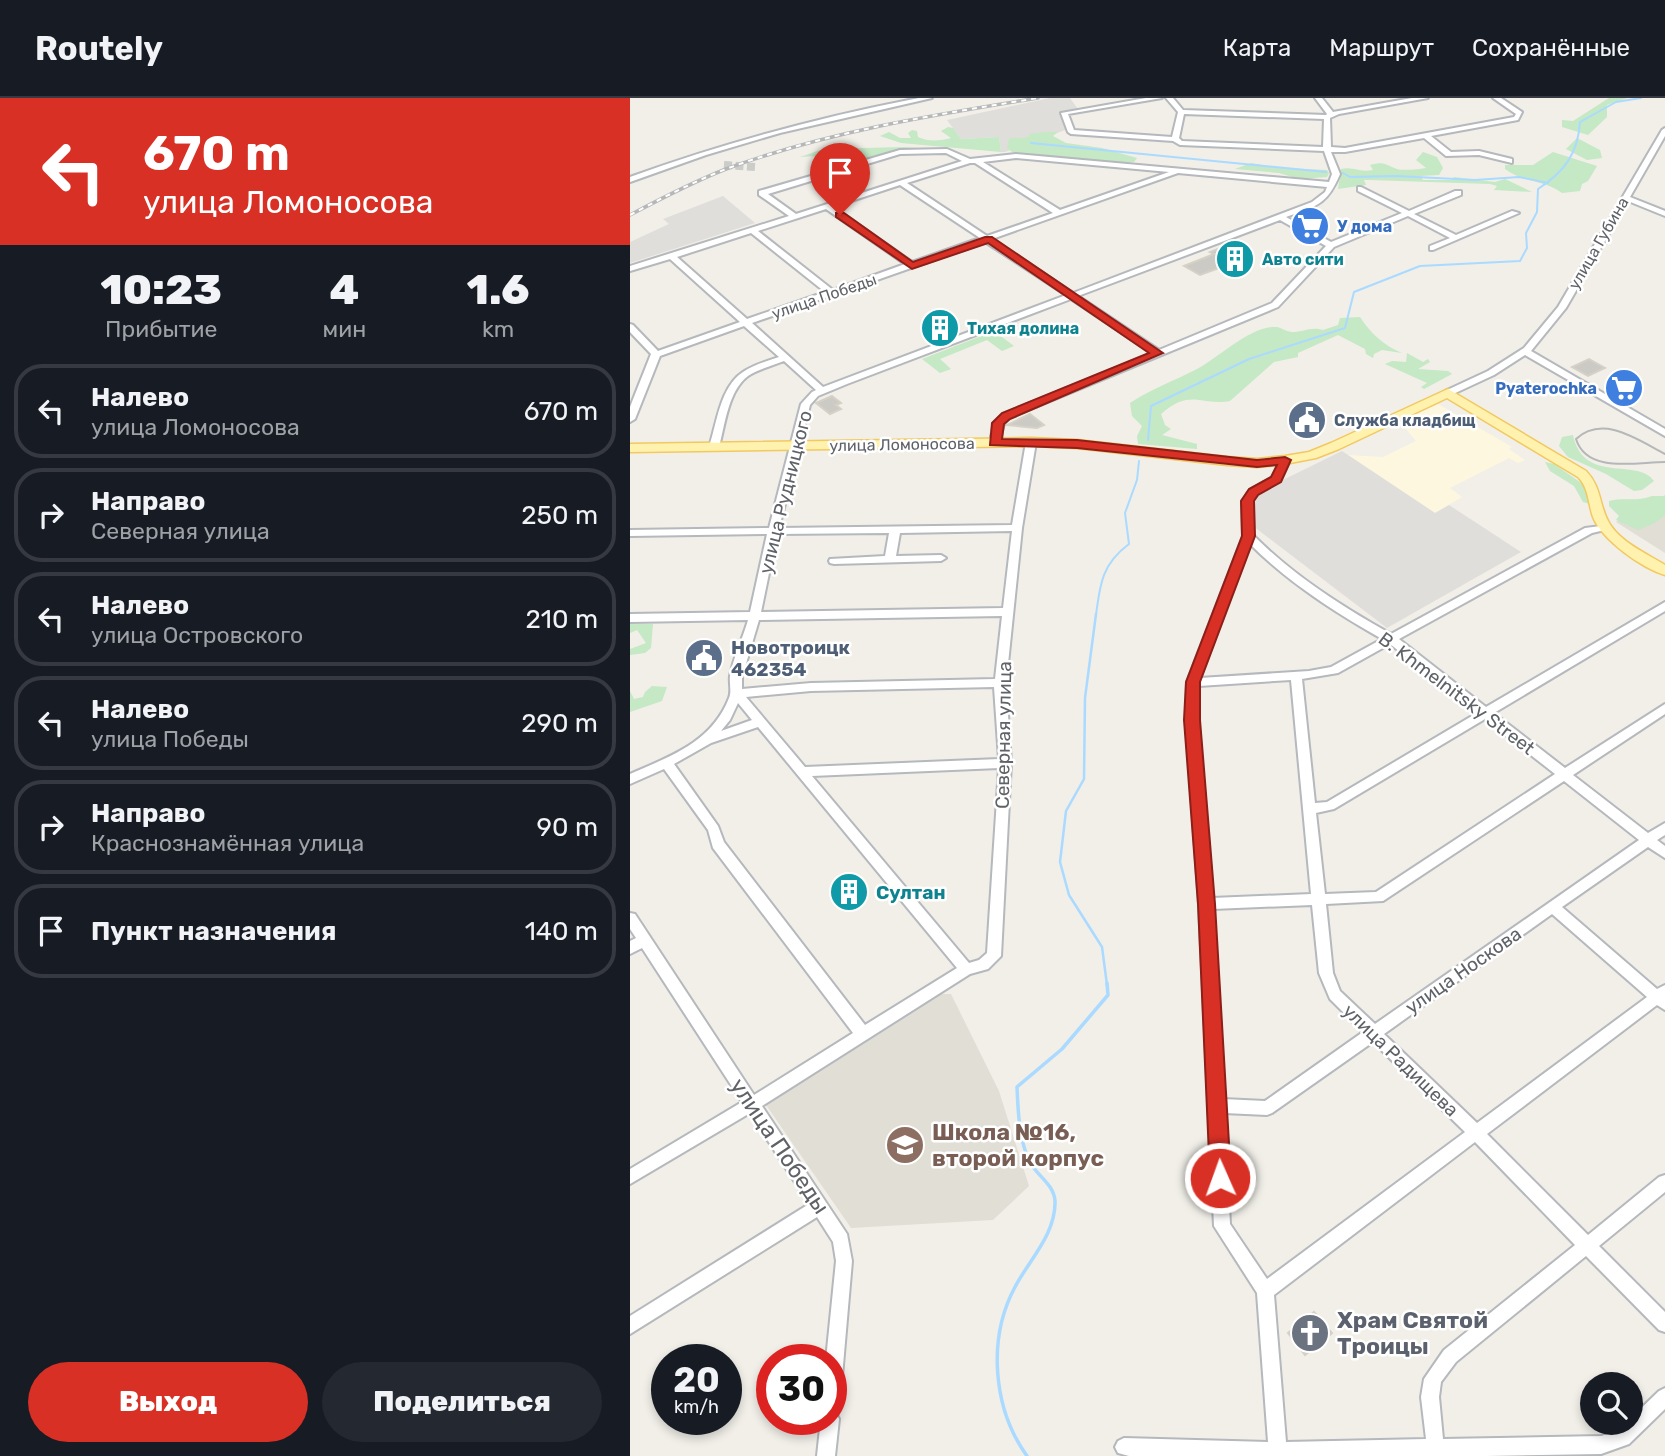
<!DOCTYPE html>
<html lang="ru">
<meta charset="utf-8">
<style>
:root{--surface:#171b24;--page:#242831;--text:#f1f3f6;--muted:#9ea1a6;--line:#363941;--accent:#d93025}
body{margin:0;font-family:Rubik,sans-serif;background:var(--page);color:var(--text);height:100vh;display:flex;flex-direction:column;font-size:26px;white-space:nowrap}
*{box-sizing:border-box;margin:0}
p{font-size:23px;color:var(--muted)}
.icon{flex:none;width:38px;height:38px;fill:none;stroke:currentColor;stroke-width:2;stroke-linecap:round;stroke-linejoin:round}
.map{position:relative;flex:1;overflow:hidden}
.panel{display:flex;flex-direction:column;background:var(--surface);width:630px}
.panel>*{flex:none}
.hud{background:#d93025;color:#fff;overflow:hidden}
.tools{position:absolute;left:950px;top:1274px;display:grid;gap:14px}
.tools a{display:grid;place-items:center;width:63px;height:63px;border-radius:50%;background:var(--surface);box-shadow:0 4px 10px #0003;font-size:35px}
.speed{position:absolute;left:21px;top:1246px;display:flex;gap:14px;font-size:35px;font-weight:700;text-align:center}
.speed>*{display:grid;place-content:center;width:91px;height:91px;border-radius:50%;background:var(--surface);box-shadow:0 4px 10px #0003;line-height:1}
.speed small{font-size:18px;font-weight:400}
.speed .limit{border:10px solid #d22;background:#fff;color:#111}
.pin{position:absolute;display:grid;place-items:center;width:60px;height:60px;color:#fff;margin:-72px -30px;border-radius:50% 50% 50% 0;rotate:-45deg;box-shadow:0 0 7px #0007}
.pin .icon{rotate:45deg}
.me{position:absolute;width:77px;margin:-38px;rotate:358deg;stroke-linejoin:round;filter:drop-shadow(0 0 5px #0008)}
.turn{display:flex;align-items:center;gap:24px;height:147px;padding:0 28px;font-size:32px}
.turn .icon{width:91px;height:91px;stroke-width:2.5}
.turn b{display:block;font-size:49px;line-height:60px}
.eta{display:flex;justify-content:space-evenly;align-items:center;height:119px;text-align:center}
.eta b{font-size:42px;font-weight:800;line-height:49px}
.primary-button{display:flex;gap:14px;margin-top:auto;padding:14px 28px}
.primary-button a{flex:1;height:80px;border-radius:42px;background:var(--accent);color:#fff;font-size:28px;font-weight:800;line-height:80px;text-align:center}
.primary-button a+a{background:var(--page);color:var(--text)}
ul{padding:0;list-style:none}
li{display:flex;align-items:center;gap:21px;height:94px;margin:0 14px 10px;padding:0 14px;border:4px solid var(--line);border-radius:28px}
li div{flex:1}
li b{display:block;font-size:26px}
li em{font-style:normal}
header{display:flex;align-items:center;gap:42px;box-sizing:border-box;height:98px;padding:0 35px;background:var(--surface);border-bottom:2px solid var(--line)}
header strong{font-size:33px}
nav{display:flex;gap:38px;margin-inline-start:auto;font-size:24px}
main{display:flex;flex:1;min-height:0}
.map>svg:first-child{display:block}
.commercial{fill:#fef7e0}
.industrial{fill:#e0deda}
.education{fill:#e1ded6}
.green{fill:#c5e8c5}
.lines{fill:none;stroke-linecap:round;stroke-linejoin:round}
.stream-far2{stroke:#aadaff;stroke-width:2}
.stream-far1{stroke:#aadaff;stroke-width:2.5}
.stream{stroke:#aadaff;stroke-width:3.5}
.building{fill:#cccac5;stroke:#d6d1c6;stroke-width:2}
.minor-tunnel{stroke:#ccccc8;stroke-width:8;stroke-dasharray:8 3.5;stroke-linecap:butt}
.minor-casing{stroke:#b5b8bc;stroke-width:4}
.major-casing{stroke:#f2c960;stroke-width:3}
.minor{fill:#fff;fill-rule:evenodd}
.major{fill:#fff2af;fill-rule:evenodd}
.tram{stroke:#b6b7b8;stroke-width:2}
.rail-casing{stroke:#b6b7b8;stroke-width:3.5}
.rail{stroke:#fff;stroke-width:2;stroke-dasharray:5;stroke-linecap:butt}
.route{fill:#d93025;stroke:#8d1f18;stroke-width:2}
.labels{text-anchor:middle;stroke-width:5;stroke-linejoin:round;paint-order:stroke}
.far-shop-label{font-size:16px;font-weight:bold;fill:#366cbe;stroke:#fff;text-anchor:start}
.far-street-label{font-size:16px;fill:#5f6368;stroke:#fff}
.far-culture-label{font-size:16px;font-weight:bold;fill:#0d838f;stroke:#fff;text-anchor:start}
.far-service-label{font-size:16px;font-weight:bold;fill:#4e5e75;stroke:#fff;text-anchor:start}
.street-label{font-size:19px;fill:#5f6368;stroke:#fff}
.service-label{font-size:19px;font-weight:bold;fill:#4e5e75;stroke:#fff;text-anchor:start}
.culture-label{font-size:19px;font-weight:bold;fill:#0d838f;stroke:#fff;text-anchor:start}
.near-education-label{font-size:23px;font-weight:bold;fill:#785e54;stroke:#fff;text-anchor:start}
.near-street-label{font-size:23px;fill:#5f6368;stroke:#fff}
.near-worship-label{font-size:23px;font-weight:bold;fill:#5b616d;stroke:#fff;text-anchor:start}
</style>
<header>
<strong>Routely</strong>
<nav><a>Карта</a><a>Маршрут</a><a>Сохранённые</a></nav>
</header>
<main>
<section class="panel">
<div class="hud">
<div class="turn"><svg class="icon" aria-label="left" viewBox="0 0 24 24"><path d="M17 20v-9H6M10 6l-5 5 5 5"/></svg><div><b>670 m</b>улица Ломоносова</div></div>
</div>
<div class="eta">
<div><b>10:23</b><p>Прибытие</p></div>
<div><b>4</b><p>мин</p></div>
<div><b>1.6</b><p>km</p></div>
</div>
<ul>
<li><svg class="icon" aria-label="left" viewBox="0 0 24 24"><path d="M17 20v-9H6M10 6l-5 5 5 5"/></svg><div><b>Налево</b><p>улица Ломоносова</p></div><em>670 m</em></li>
<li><svg class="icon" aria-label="right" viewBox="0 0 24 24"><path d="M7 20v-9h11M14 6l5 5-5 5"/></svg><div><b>Направо</b><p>Северная улица</p></div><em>250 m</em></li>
<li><svg class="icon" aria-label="left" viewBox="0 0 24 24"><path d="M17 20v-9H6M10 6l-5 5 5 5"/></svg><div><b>Налево</b><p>улица Островского</p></div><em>210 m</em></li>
<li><svg class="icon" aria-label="left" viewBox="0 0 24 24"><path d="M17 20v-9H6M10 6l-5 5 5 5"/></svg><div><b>Налево</b><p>улица Победы</p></div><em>290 m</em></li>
<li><svg class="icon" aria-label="right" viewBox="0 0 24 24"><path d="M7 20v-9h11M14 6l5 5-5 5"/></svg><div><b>Направо</b><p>Краснознамённая улица</p></div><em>90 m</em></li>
<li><svg class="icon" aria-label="arrive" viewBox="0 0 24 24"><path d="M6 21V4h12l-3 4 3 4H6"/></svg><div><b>Пункт назначения</b></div><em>140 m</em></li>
</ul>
<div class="primary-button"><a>Выход</a><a>Поделиться</a></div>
</section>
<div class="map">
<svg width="1035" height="1358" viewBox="0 0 1035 1358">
<rect width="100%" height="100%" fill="#f1efe8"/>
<!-- commercial -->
<path class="commercial" d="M808 306 882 349 879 351 895 362 888 365 879 360 820 390 832 399 805 415 718 357 753 359 786 343 770 324Z"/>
<!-- industrial -->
<g class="industrial">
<path d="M420 0H440L448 11 430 14 438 31 375 54H371L369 39 331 41 317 22Z"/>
<path d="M93 98 125 125 0 165V144L39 126 33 121Z"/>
<path d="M712 353 805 415 819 407 891 454 757 530 623 428 626 395Z"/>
</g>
<!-- education -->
<g class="education">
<path d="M1035 397V455L986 424Z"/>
<path d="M306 896H321L369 993 399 1088 363 1122 221 1130 136 1007Z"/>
</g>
<!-- green -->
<g class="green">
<path d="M979 0H997L977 7V19L958 37 932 29V22L943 23Z"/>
<path d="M318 29 323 30 331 41 369 39 371 54 271 45 250 38 259 34 270 40H281L278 35 282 32 287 33 288 39C298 44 311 43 321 40L311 33Z"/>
<path d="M415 34H428L423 38 436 45 472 50 507 60 504 64 484 65 382 54 377 50 379 41C386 38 393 42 400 38L398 36Z"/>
<path d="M947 40 970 52 972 60 957 62 936 51Z"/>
<path d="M274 49 288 50 228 62 221 56 170 59 193 51Z"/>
<path d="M793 54 807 59 813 70 809 77 790 78 793 82H822L824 79 865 84 875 81 902 94 864 92 867 88 860 86 739 82H734L736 87 708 91 711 71C724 68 730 75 743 72L740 67C756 63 754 67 767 71 774 73 790 71 796 70L786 62Z"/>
<path d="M923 54 967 68 958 83 952 86 950 93 932 95C914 82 892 84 875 71V67H903Z"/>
<path d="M621 65 652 70 697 72 699 75 697 79 669 81 649 75 605 71Z"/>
<path d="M730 219C739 234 756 249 772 255L752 252 744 256 743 260 736 256 735 251 708 237 668 255V259L644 264 600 303C570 308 561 290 531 316L535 327 541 331 532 337 567 346V351L508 346 507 338 512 328 502 318 500 305C521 291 544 283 567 271 587 261 621 227 647 229 652 230 657 234 662 234 674 234 681 228 693 232L708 227 710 220Z"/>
<path d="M364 233 384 248 372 253 357 242 310 261 321 271 310 275 292 261Z"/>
<path d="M777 255 793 264 798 261 800 264 788 271 818 273 822 276 794 291 791 289 797 285 755 266 762 263 776 264Z"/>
<path d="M943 337C953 387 1008 359 1024 383L1012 392 1004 393 976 376 938 359 929 348 932 339Z"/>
<path d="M915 364 924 366 954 387 959 391 960 406 953 404 944 388 920 373Z"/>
<path d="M1022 398H1035V417L1025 425 1008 432 986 422 989 418 979 408V403C994 399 1007 404 1022 398Z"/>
<path d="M0 526H23L21 550 15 555 0 557V551L16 545 7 532 0 535Z"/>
<path d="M22 588 37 589 32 603 0 614V593L4 601 13 599 15 594Z"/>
</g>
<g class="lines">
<!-- stream-far2 -->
<g class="stream-far2">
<path d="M401 45 696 74"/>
<path d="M713 75 720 79 767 78 845 82 889 79 918 85"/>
<path d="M518 342 521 308 619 261 715 230 724 194 790 168 890 163 897 150 896 135 907 114 908 91C934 74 948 56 950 24L986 4 1011 0"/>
<path d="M466 517C470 486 472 466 499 446L495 415 507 382 509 363"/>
</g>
<!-- stream-far1 -->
<path class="stream-far1" d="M466 516 455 600 454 681 436 713 430 764 439 797 472 849 477 887"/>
<!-- stream -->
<path class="stream" d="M397 1358C363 1311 357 1241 385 1189 399 1162 426 1136 425 1103 424 1086 406 1077 399 1063 389 1040 388 1013 387 989L432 951 478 897 477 885"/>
</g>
<!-- building -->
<g class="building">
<path d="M590 150 619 167 609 171 600 166 570 177 554 168 584 156 580 154Z"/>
<path d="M959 261 968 266 975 270 958 278 942 269Z"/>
<path d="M994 281 1012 290 995 299 977 289Z"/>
<path d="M202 298 211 305 206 307 211 311 200 316 186 305Z"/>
<path d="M682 314 692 320 671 330 661 324Z"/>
<path d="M400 316 414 327 407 330 377 327Z"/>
<path d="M224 785 231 794 214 804 207 794Z"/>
<path d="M684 1214 702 1235 675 1257 658 1235Z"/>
</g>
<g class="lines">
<!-- minor-tunnel -->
<path class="minor-tunnel" d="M94 67 126 69"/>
<defs>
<g id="minor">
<path d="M289 0H302L150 35 76 57 0 84V79C94 45 190 19 289 0Z"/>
<path d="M516 0H532L438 16 444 32 542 39 548 14 536 0H543L553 12 696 17 697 16 685 0H692L703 14 782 0H798L709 16 700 20 701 49 715 50 884 19 886 16 863 0H871L892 14 888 22 801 38 821 54 849 53 882 61V65L849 57 816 58 794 40 715 54H701L710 76C697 107 687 108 656 119L701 144 772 115 728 93V89H731L779 113 825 93H831V97L784 116 826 137 882 113 889 115 803 152H800V148L820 140 778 118 704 149 648 209 379 320 374 326 368 346 365 347 360 344 364 325 373 316 522 255 441 201 217 286 188 298 180 307 149 430 382 427 396 344 401 341 406 344 392 430 376 585 381 665 371 858 358 871 340 876 132 1008 217 1136 222 1163 210 1302 207 1308 201 1311V1262H196L206 1163 203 1144 187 1119 0 1236V1218L179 1106 120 1015 0 1086V1071L112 1004 12 850 0 856V843L6 840 0 831V815L5 816 124 997 223 935 83 750 78 732 34 671 0 686V676C41 658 82 644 99 600 102 593 99 586 100 578 103 560 113 540 118 522L0 524V516L120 514 137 436 0 438V432L139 430 171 306 182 294 186 292 154 263C142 268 128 271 118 278 98 293 95 327 89 349L87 351H81L79 349C87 325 90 289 113 274 123 267 137 263 149 259L114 228 30 258 5 321 0 324V309L21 256 0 234V226L3 227 28 253 110 224 40 161 0 173V168L159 118 129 97V93L270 52 317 51 340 61 386 56 699 84 702 76 694 53 550 47 543 43 441 36 438 34 431 15ZM554 16 694 21 693 49 552 43 549 40ZM316 55 332 63 166 116 138 96 270 56ZM386 60 539 74 430 112 353 64ZM340 65H345L423 115 357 138 277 85ZM548 75 697 89 695 94 682 104 443 195 362 141ZM270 87 350 140 282 164 203 109ZM196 111 275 166 203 192 128 133ZM650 122 696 148 642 205 529 252 448 198ZM121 135 195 194 117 221 47 159ZM355 144 436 197 193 289 122 225 200 198H206L207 196ZM382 433 373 510 131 514 147 436 259 435 255 458 200 461 199 463 200 465 204 466 311 463 316 460 311 457 266 458 270 435ZM372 518 365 581 181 585 112 591V579L129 522ZM364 589 369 661 175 669 116 599 181 593ZM108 605 122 622 91 633 100 622ZM128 629 327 870 235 927 94 744 88 728 44 666 81 645ZM369 670 357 855 349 862 339 865 182 678Z"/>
<path d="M1035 30V38L1000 99 1035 113V118L998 103 936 210 901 253 1035 331V338L895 257 864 277 821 297H815V293L858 273 894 250 928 209 1032 32Z"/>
<path d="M655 359 660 362 650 383 628 396 622 403 623 437C664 478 711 508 761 536L955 430 979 427V431L962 435 769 541 856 609 1035 504V513L864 615 935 670 1035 606V616L943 677 1018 735 1035 725V737L1027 742 1035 748V760L1018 749 932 809 1027 891 1035 887V912L1027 907 857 1036 958 1137 1029 1079 1035 1077V1094L969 1148 1035 1214V1234L1029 1232 956 1158 826 1264 811 1284 809 1299 813 1341 971 1338 988 1333 996 1325H1001V1320L1029 1293 1035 1290V1311L999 1346 971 1356 856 1358H499L488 1355 485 1349 488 1343 494 1340 638 1344 627 1195 584 1128 569 806 556 622 557 584 613 438 612 403 620 392 643 379 650 362ZM620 446C659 485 705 514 752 541L701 569 679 573 570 580ZM760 546 847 615 697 704 685 705 672 581 708 575ZM661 582 681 796 582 800 568 622 569 588ZM855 621 925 676 746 794 695 796 686 715 704 711ZM934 683 1009 742 745 926 710 893 703 875 696 806 753 803ZM682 807 689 875 700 901 733 934 635 1003 593 1001 583 811ZM922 816 1017 899 847 1025 754 936ZM743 944 835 1034 637 1181 600 1126 594 1015 637 1017 642 1015ZM845 1044 945 1147 814 1252 794 1281 791 1299 796 1341 656 1344 644 1197Z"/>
<path d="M201 1313 206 1315 209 1321 205 1358H187L191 1321H201Z"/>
</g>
<path id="major" d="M818 291 956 373C971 388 969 406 978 423 989 444 1016 455 1035 467V477C1012 470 972 442 963 419 958 405 959 390 948 379L817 300 709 351 686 360 655 366 627 369 597 367 447 350 401 348 0 354V346L401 340 447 342 597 359 627 361 655 358 679 354 701 345Z"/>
</defs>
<!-- minor casing -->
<use href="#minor" class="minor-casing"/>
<!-- major casing -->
<use href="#major" class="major-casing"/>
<!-- minor -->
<use href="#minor" class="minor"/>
<!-- major -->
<use href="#major" class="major"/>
<!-- tram -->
<path class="tram" d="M1035 356C1008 342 973 316 946 341 957 376 1006 364 1035 364"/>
<defs>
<path id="rail" d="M0 117C32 100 63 84 96 71 196 34 303 17 408 0"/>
</defs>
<!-- rail casing -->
<use href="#rail" class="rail-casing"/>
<!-- rail -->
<use href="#rail" class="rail"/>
</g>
<!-- route -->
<path class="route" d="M206 115H214L283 164 355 139H362L533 255 380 321 374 326 372 341 447 342 627 362 655 359 661 362 651 384 628 397 624 403 625 438 570 584V622L585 806 601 1080 598 1086 590 1089 583 1086 580 1080 568 806 554 622 556 584 612 438 611 403 619 391 641 379 647 367 627 369 447 350 360 347 362 325 372 315 519 255 358 145 282 171 206 119Z"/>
<!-- icons -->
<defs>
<symbol id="supermarket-disc" viewBox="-11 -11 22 22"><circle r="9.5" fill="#3f7fe0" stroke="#fff"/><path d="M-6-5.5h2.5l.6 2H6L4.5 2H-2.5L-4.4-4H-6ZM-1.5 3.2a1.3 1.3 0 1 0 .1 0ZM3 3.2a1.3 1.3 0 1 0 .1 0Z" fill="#fff"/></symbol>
<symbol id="building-disc" viewBox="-11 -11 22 22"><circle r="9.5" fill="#0f9aa8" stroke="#fff"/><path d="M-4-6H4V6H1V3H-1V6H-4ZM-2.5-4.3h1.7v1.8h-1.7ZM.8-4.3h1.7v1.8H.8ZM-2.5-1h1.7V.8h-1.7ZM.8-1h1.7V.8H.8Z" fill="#fff"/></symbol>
<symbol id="civic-disc" viewBox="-11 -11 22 22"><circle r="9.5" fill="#5c6f8a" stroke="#fff"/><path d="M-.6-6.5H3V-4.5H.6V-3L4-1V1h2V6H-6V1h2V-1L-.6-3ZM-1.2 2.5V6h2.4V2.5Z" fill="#fff"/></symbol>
<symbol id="school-disc" viewBox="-11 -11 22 22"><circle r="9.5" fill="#8d6e63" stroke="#fff"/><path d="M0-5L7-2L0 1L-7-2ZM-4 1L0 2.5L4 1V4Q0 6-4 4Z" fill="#fff"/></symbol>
<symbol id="church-disc" viewBox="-11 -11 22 22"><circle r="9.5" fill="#6b7280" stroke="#fff"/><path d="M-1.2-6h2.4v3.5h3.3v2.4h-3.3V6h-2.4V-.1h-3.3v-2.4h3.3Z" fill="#fff"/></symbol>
</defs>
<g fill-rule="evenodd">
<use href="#supermarket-disc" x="658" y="106" width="44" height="44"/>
<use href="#building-disc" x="583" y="139" width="44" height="44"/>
<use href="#building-disc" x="288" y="208" width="44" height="44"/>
<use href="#supermarket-disc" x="972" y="268" width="44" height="44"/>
<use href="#civic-disc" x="655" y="300" width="44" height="44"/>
<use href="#civic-disc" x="52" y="538" width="44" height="44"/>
<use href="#building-disc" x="197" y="772" width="44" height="44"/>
<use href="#school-disc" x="253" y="1025" width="44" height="44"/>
<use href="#church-disc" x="658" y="1213" width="44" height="44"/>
</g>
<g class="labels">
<!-- far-shop labels -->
<g class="far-shop-label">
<text x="707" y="134">У дома</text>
<text x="967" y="296" text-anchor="end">Pyaterochka</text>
</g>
<!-- far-street labels -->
<g class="far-street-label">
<text transform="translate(968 145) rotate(-60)" y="6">улица Губина</text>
<text transform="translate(194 198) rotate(-19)" y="6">улица Победы</text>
<text transform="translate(272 346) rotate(-1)" y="6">улица Ломоносова</text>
</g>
<!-- far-culture labels -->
<g class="far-culture-label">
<text x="632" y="167">Авто сити</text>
<text x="337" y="236">Тихая долина</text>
</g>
<!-- far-service labels -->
<g class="far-service-label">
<text x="704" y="328">Служба кладбищ</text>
</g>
<!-- street labels -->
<g class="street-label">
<text transform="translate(155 394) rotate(-76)" y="7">улица Рудницкого</text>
<text transform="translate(827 595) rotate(37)" y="7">B. Khmelnitsky Street</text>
<text transform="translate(373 637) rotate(-89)" y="7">Северная улица</text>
<text transform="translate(833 872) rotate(-35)" y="7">улица Носкова</text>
<text transform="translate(771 962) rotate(44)" y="7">улица Радищева</text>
</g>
<!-- service labels -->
<g class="service-label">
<text x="101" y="556">Новотроицк<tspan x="101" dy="22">462354</tspan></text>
</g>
<!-- culture labels -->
<g class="culture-label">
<text x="246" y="801">Султан</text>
</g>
<!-- near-education labels -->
<g class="near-education-label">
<text x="302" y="1042">Школа №16,<tspan x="302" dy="26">второй корпус</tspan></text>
</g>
<!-- near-street labels -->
<g class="near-street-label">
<text transform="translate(150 1048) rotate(56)" y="8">улица Победы</text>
</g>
<!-- near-worship labels -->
<g class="near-worship-label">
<text x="707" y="1230">Храм Святой<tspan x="707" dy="26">Троицы</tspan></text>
</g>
</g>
</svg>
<div class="tools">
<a><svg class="icon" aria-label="search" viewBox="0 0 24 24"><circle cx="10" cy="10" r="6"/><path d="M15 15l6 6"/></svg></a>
</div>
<div class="speed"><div>20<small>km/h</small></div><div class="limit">30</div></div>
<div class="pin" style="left:210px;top:117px;background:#d93025"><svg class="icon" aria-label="arrive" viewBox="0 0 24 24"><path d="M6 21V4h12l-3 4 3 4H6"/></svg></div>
<svg class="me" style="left:590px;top:1080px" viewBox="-20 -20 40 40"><circle r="17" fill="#d93025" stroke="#fff" stroke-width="3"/><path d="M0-11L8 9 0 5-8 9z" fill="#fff"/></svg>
</div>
</main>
